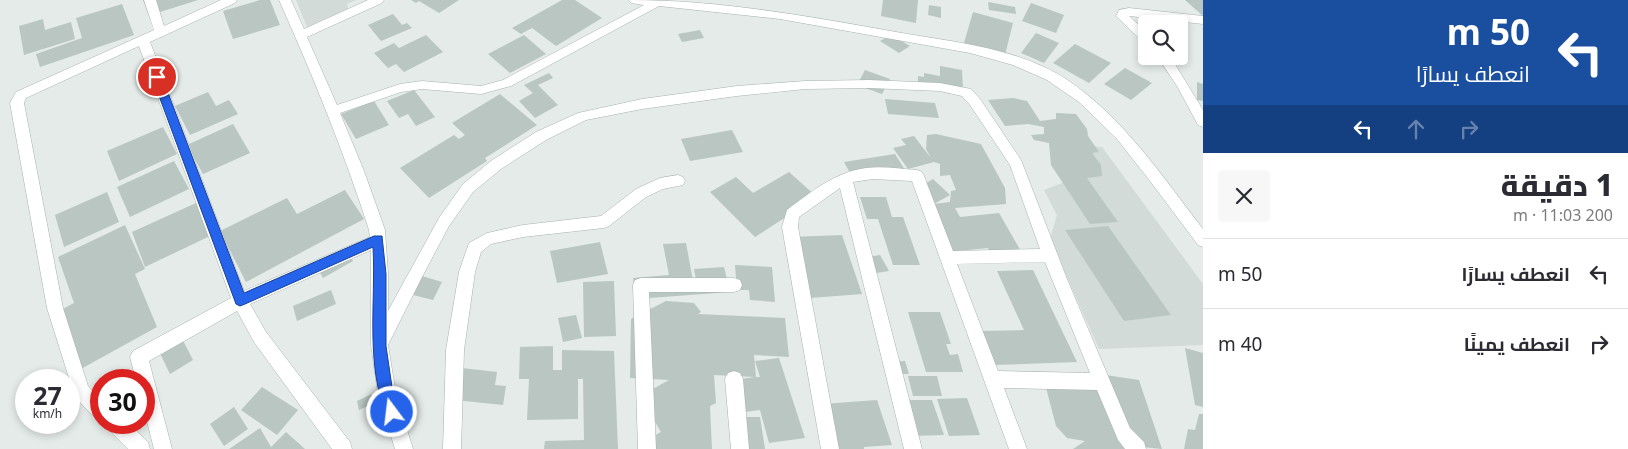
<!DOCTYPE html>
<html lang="ar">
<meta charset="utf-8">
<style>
:root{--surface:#fff;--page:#f7f7f7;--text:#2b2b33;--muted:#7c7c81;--line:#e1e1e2}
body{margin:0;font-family:"Noto Sans",Cairo,sans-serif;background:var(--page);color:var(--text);direction:rtl;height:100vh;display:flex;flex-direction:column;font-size:19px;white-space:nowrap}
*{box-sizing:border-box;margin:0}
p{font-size:16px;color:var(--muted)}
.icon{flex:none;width:28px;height:28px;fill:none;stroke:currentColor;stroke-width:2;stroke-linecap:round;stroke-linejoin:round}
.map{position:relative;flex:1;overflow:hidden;direction:ltr}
.sheet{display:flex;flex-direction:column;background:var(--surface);width:425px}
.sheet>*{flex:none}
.top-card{background:#1a4fa0;color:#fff;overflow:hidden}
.buttons{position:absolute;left:1138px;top:15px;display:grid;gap:10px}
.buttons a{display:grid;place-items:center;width:50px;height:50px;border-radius:5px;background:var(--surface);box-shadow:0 2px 8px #0003;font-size:25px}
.speed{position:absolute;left:15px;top:369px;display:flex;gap:10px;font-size:25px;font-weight:700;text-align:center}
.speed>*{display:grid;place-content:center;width:65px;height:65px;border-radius:50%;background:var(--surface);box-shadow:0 2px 8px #0003;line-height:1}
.speed small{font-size:12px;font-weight:400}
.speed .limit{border:8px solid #d22;background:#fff;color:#111}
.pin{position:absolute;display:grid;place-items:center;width:42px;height:42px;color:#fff;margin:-21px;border:2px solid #fff;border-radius:50%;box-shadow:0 1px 5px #0007}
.me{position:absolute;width:55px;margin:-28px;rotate:345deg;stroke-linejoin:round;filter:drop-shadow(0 0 4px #0008)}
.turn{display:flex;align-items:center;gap:18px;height:105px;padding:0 15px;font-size:22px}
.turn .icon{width:65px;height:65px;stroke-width:2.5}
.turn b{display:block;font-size:35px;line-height:42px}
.lanes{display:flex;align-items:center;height:48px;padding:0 15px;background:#0003;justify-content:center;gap:25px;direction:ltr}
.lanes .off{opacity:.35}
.round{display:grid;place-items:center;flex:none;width:52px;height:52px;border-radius:5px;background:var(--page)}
.summary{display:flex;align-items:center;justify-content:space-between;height:85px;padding:0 15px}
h1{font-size:30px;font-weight:800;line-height:38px}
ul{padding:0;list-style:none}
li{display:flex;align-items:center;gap:15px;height:70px;padding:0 15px;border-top:1px solid var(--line)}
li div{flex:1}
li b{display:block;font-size:19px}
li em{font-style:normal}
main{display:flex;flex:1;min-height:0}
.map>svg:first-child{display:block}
.built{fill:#d2dbd7}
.building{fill:#b9c6c1}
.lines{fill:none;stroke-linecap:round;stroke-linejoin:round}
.minor-casing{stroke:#a7b3ae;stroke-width:1}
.minor{fill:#fff;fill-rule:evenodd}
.route{fill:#2563eb;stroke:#184099}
</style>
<main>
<section class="sheet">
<div class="top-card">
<div class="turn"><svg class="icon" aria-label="left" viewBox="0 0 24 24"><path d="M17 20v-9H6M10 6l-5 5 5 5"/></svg><div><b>50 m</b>انعطف يسارًا</div></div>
<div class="lanes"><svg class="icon" aria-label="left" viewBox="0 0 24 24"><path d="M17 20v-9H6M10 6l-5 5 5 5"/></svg><svg class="icon off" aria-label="ahead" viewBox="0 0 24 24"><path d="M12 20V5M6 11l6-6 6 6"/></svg><svg class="icon off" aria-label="right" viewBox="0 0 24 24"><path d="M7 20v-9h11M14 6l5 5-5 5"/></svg></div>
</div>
<div class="summary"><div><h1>1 دقيقة</h1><p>200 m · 11:03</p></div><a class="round"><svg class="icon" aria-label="close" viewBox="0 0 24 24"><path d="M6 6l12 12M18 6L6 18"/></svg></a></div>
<ul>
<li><svg class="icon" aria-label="left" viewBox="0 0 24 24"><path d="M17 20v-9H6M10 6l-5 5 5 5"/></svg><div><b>انعطف يسارًا</b></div><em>50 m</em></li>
<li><svg class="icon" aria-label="right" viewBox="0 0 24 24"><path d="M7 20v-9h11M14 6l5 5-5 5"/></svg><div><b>انعطف يمينًا</b></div><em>40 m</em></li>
</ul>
</section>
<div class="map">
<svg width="1203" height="449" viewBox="0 0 1203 449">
<rect width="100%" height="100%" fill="#e4ebe8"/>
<!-- built -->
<g class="built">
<path d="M296 0H356L347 4 348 9 307 27Z"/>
<path d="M1051 144 1102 147 1203 284V345L1099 349 1050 239 1057 215 1044 190 1067 181Z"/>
</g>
<!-- building -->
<g class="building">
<path d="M152 0H198L157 13Z"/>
<path d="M260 0H270L280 25 233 39 223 11Z"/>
<path d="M411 0H459L439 13 419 1 416 3Z"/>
<path d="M562 0H575L602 18 556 46 532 28 521 34 512 28Z"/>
<path d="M883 0H918L916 23 881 16Z"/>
<path d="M1185 0H1203V16Z"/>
<path d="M988 2 1015 7 1016 14 989 10Z"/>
<path d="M1031 3 1064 15 1056 33 1022 21Z"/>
<path d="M122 4 134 35 40 67 36 54 82 38 76 18Z"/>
<path d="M929 5 941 7V18L928 15Z"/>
<path d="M973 12 1013 23 1005 55 964 43Z"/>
<path d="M393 14 402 25 407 23 412 28 381 41 368 25Z"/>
<path d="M43 19 45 30 71 22 75 39 24 55 19 26Z"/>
<path d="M700 30 704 38 682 42 678 34Z"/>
<path d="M1036 33 1059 43 1044 63 1021 53Z"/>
<path d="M426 35 443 52 404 72 396 64 388 68 374 53 394 43 399 48Z"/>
<path d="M524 35 546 54 510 73 488 54Z"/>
<path d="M889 36 896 40 898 39 910 46 899 53 880 41Z"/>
<path d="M1075 44 1111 63 1089 83 1053 63Z"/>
<path d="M940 66 962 70 963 89 918 86V76L924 77V73L940 76Z"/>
<path d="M1125 68 1152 83 1131 100 1104 84Z"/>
<path d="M865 70 890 79 882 94 857 85Z"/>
<path d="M549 73 553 78 538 85 558 105 535 118 519 101 533 93 524 85Z"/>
<path d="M1197 82 1203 84V101L1197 100Z"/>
<path d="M414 90 435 117 416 126 408 114 399 118 387 101Z"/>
<path d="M208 92 216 106 229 100 238 114 190 135 175 106Z"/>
<path d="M500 94 537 125 485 158 487 161 429 198 400 168 454 135 459 139 465 135 452 123Z"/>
<path d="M1013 98 1027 101 1040 121 1056 119V113L1076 114 1087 129 1088 136 1099 152 1092 153 1101 165 1102 176 1087 178 1118 222 1090 224 1051 165 1049 143 1034 140 1031 135 1044 134V127L1028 124 1005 126 988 100Z"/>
<path d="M885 99 935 103 939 118 888 114Z"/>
<path d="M374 101 389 125 356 139 341 114Z"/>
<path d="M233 124 250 153 203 174 187 145Z"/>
<path d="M163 127 177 154 119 181 107 151Z"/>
<path d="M732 130 743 152 690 161 681 139Z"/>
<path d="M936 134 981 144 1005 188 1006 204 955 208 960 217 999 213 1022 253 992 256 988 248 947 252 916 189 933 179 950 195 934 204 950 202 951 191 956 190 950 175 940 176V164L934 162 908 169 893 148 906 145 901 139 914 136 931 158 926 149 927 135Z"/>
<path d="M895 154 907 173 855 182 844 162Z"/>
<path d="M174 161 189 189 130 217 117 187Z"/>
<path d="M789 172 817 197 755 237 710 192 736 177 753 193Z"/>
<path d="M345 190 364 219 246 282 220 231 287 198 297 214Z"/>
<path d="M107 192 119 222 64 247 55 215Z"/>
<path d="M860 197H886L892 217H903L920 265H893L878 219H867Z"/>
<path d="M196 203 210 236 145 267 132 232Z"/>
<path d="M125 225 145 269 135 274 157 327 79 370 57 312 74 303 58 257Z"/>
<path d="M1108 226 1171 315 1124 321 1065 230Z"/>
<path d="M842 235 862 294 810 298 792 237Z"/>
<path d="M600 242 608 274 557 283 550 251Z"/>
<path d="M686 243 693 281 697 285 694 269 724 267 730 292 636 299 633 278 669 275 663 244Z"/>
<path d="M348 253 353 261 323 278 318 269Z"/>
<path d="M880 255 889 271 870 274 862 258Z"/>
<path d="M735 265 772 267 775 302 750 300 749 290H737Z"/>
<path d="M1033 270 1077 362 995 365 981 331 1024 330 997 271Z"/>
<path d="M422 276 442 282 433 300 413 295Z"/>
<path d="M614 281 616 336 584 337 583 282Z"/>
<path d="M331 290 336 304 297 321 293 306Z"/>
<path d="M666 301 694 303 701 312 698 314 785 318 789 357 754 355 756 377H760L755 361 779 358 805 438 769 443 760 410 737 413 728 381 755 377 714 375 716 403 710 406 712 449H639V444L661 432 640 396 669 380 630 378 631 319Z"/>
<path d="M908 312H940L951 344H946L950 355 958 354 963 372H926Z"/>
<path d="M576 315 582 338 563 342 558 318Z"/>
<path d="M178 331 193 360 170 374 156 345Z"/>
<path d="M553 346V370H562V350L614 351 618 449H544L545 441 584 440 583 379H578V419L527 420 529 379H519L520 347Z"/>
<path d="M1185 348 1203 353V407L1195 405Z"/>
<path d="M905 361 909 374H892L889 362Z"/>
<path d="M453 367 497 372 495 385 506 386 503 405 445 399Z"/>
<path d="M1092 373 1139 380 1162 449 1142 447V449H1073L1085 441 1067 438 1056 426 1045 384 1086 390Z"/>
<path d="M908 376H937L942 396H913Z"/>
<path d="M262 387 298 410 277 435 241 410Z"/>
<path d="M372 394 374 403 359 410 357 401Z"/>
<path d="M967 398 980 435 949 436 937 399Z"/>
<path d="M877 400 892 445 864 447V449H836L823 404Z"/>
<path d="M901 400H932L944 435 911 436Z"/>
<path d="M234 407 248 429 224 446 210 424Z"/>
<path d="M1199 414H1203V449H1184L1188 429 1195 430Z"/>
<path d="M729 417H760L765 449H733Z"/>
<path d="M260 428 271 447 286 432 305 449H229Z"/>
</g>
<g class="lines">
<defs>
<g id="minor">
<path d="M144 0H156L164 26 221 0H237L235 3 150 42 244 291 370 237 369 230C344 152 313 76 279 0H291L304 29 368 0H384L382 3 307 37 337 105 400 84 422 81 481 86 503 80 644 5 631 3 629 0C719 0 807 16 896 32 952 42 1016 47 1066 79 1123 117 1162 176 1203 229V247L1198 245 1150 181 1117 139 1079 102 1047 80 1013 65 970 53 780 19 659 6 511 86 481 94 422 89 401 92 340 113 364 171 385 230 388 274V311L439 218 463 184 491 161 536 132 578 113 642 99 737 86 805 81 869 80 940 83 971 89 980 99 1021 160 1067 279 1130 428 1144 442 1146 449H1125L1118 440 1097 390 1004 388 1027 449H1009L912 181 873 179 853 182 922 449H904L840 188 799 217 798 227 839 449H821L782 227 787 210C811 192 835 172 866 168 883 166 900 169 917 170L922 172 924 176 953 251 1040 249 1010 165 970 105 962 96 940 91 869 88 805 89 737 96 642 109 586 120 546 140 501 169 473 192 449 226 421 279 388 345 396 394 413 449H395L378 394 371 345V250L250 304 266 332 350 442 352 449H332L254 342 237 311 149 361 172 449H154L144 410V380H136L130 357 133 351 231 298 139 46 26 98 24 103 63 308 88 386 101 399V421L95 418 75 397 47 308 10 103 16 92 154 30ZM1045 262 1090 373 998 371 957 264Z"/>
<path d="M1129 8 1203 16V24L1129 16 1146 32V42L1142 41 1116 16 1119 10Z"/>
<path d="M1157 56H1170L1203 110V127L1198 125 1177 86Z"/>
<path d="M678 175 683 177 685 181 683 185 663 189 646 197 609 226 604 228 523 237 491 244 481 252 475 272 464 350 461 449H443L446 350 459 272 469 243 487 233 523 225 601 216 636 189 660 178Z"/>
<path d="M641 278H734L740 280 742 285 740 290 734 292H649L656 449H638L633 285 635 280Z"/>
<path d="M734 371 740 373 743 379 749 449H731L725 379 728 373Z"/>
<path d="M104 422H127L148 442 150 449H128L107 428Z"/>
</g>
</defs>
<!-- minor casing -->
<use href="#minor" class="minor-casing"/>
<!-- minor -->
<use href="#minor" class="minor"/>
</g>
<!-- route -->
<path class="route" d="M157 74 162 77 244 293 374 236H382L386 274V346L393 394 399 412 397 417 392 419 387 417C365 364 376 303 373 247L245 304 240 306 236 304 152 77Z"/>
</svg>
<div class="buttons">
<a><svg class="icon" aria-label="search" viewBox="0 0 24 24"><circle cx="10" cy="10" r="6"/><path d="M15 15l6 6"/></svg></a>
</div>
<div class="speed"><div>27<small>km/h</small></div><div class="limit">30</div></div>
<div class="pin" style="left:157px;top:77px;background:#d93025"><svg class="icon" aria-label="arrive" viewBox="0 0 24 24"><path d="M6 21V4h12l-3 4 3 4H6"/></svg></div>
<svg class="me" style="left:392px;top:412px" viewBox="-20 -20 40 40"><circle r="17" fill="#2563eb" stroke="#fff" stroke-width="3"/><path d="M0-11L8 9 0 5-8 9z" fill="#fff"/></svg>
</div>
</main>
